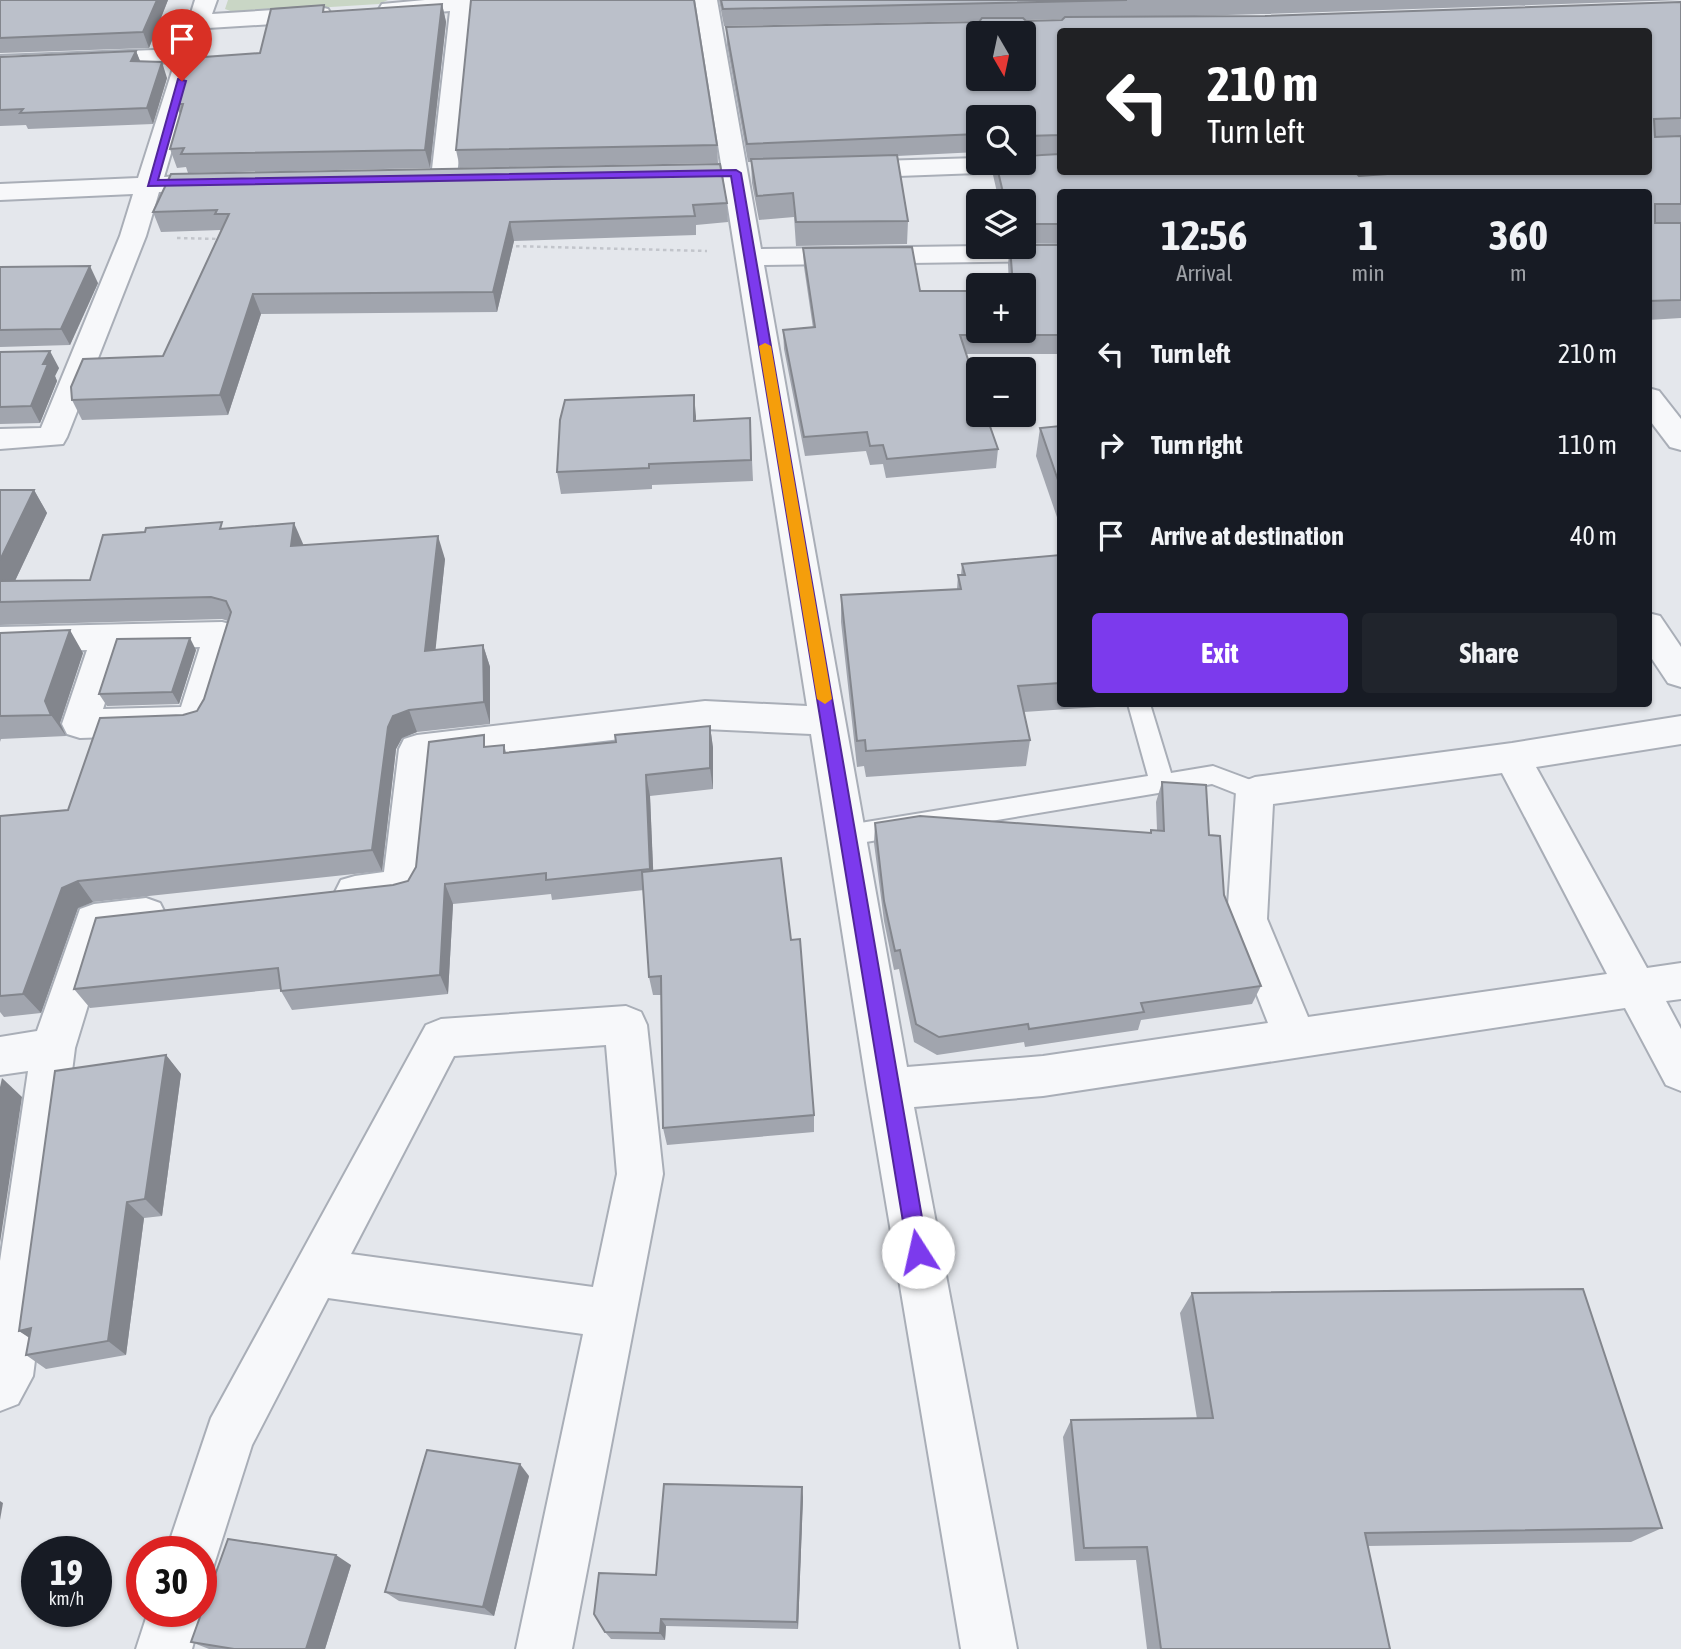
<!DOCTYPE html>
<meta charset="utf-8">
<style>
:root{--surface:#171b24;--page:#20242c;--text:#f1f3f6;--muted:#9ea1a6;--accent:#7c3aed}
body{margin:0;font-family:"Asap Condensed",sans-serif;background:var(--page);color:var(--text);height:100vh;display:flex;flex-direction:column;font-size:26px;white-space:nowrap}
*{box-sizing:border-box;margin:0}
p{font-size:23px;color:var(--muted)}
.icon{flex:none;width:38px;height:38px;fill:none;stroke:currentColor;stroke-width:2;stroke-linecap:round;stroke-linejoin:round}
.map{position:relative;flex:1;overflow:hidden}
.sheet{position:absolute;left:1057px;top:189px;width:595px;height:518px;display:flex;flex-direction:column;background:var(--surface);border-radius:7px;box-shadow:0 2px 5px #0004}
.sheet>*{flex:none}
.top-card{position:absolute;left:1057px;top:28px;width:595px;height:147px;border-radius:7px;box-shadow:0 2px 5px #0004;background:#202124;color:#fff;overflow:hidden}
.needle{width:46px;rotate:171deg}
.buttons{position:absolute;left:966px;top:21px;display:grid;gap:14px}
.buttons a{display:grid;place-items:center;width:70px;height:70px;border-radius:7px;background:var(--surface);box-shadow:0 2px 5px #0004;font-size:35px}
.speed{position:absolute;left:21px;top:1536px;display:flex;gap:14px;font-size:35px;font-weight:700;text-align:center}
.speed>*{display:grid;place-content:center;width:91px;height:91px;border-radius:50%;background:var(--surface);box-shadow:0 2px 5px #0004;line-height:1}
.speed small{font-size:18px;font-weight:400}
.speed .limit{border:10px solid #d22;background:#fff;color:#111}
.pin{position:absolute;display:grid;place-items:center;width:60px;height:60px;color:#fff;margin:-72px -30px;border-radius:50% 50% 50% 0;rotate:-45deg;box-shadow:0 0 7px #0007}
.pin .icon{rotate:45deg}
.me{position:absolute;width:77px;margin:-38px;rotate:350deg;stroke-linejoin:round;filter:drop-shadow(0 0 5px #0008)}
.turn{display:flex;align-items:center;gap:24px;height:147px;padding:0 35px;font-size:32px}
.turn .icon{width:91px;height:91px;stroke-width:2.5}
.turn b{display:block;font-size:49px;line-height:60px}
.eta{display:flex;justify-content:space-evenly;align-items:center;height:119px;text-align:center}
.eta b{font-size:42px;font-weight:700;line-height:49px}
.action{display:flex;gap:14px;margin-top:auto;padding:14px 35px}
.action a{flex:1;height:80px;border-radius:7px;background:var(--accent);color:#fff;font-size:28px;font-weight:700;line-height:80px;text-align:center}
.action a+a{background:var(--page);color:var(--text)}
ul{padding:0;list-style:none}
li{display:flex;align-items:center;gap:21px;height:91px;padding:0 35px}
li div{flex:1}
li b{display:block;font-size:26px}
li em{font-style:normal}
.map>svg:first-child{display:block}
.green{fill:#c9d6c5}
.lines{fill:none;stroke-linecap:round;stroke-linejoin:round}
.service-casing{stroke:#a9aeb7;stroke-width:4}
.minor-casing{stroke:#a9aeb7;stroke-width:4}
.path{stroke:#c2c5cb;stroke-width:2.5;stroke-dasharray:3.5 3.5;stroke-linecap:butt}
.service{fill:#f7f8fa;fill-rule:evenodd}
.minor{fill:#f7f8fa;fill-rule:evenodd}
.wall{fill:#a1a5ae;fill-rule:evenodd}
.shaded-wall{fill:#83868d}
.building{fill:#bbc0ca;stroke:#83868d;stroke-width:2;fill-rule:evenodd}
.route{fill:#7c3aed;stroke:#51269a;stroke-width:2}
.slow{fill:#f59e0b}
</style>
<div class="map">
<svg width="1681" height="1649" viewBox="0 0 1681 1649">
<rect width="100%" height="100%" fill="#e4e7ec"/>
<!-- green -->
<path class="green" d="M228 0H388L379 4 236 13 225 9Z"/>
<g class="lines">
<defs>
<path id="service" d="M1128 704H1150L1171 773 1213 766 1264 785 1267 792 1264 799 1255 801 1212 784 848 845 839 842 836 835 839 828 848 825 1148 776Z"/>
<g id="minor">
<path d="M195 0H217L212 14 320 7 328 9 331 14 328 19 320 21 208 28 164 177 218 174 227 177 231 182 227 187 218 190 159 192 146 236 67 437 63 444 0 449V429L41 428 120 236 133 194 0 200V184L138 178 175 62 0 70V56L180 49Z"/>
<path d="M425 0H528L525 5 472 10 457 178 453 183 444 186 435 183 431 178 450 11 390 16 382 14 379 9 382 4Z"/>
<path d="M695 0H717L761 249 1060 245V261L764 265 907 1067 1043 1056 1268 1023 1227 919 1236 792 1242 782 1255 777 1512 743 1681 716V744L1536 767 1647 968 1681 963V999L1666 1001 1681 1029V1091L1666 1085 1625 1008 1043 1096 914 1107 1017 1649H961L867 1089 811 734 705 729 434 761 422 887 416 899C393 906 364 912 341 904L335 892 341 880 355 876 384 872 399 749 404 739 417 735 705 701 807 706ZM1502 773 1607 974 1308 1017 1267 919 1273 804Z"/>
<path d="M1060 156V170L845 178 836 175 832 170 836 165 845 162 978 158V163H1024V157Z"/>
<path d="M1648 388 1659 391 1681 419V450L1670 447 1648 418Z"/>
<path d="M1648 613 1660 616 1681 647V687L1668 683 1648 653Z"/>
<path d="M222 622 234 625 239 634 213 720 208 730 195 734 80 738 67 734 62 724 87 650 0 653V627ZM200 647 181 707 103 709 122 649Z"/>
<path d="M146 898 160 903 166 915 160 927 146 932 109 936 75 1048 33 1376 18 1404 0 1411V1261L28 1071 0 1075V1037L37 1031 80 909 94 904Z"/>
<path d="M626 1006 641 1012 647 1025 663 1174 572 1649H516L583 1334 328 1298 252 1445 212 1571 201 1575V1552H166L211 1418 426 1025 441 1019ZM606 1045 617 1174 593 1287 351 1254 454 1056Z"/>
<path d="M201 1609 202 1612 192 1649H136L148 1612H201Z"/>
</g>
</defs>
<!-- service casing -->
<use href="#service" class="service-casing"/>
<!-- minor casing -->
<use href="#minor" class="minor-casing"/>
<!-- path -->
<g class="path">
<path d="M177 238 221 239"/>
<path d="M509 246 707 251"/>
</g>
<!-- service -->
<use href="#service" class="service"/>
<!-- minor -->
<use href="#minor" class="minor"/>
</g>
<!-- wall -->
<g class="wall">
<path d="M0 0H168L149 48 0 53Z"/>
<path d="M719 0H1681L1261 14 1160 17 1265 16 1681 2V222H1655V223H1681V318L1648 320V192H1060V243H1024V201H999L993 175 994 163H1024L1359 176 1369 175 1366 172H1648L1060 32V154H1024V117H978V152L897 156 908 221 907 244 796 246 794 217 759 220 752 183 751 162H748L727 45 726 27 979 22 980 21 724 26ZM1063 19 1062 20 1026 21 1024 20Z"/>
<path d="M442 4 446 22 430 168 188 173 186 167 177 168 170 149 180 115 176 104 326 12Z"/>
<path d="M136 51 140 61 167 78 153 124 28 129 26 125 0 126V57Z"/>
<path d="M717 145 718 163 460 168 456 150Z"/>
<path d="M171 174 727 203 728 222 696 225V235L514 241 497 312 261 314 228 415 82 420 72 400 163 356 221 230 161 232 153 212Z"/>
<path d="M1060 245V354H966L998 449 996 468 886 478 883 464 870 465 866 451 805 456 784 349 783 330 813 328 804 267 803 248 920 291 978 331 1024 285H1009L1008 264 1010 247Z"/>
<path d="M0 267 98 283 70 345 0 347Z"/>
<path d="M0 352 59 368 55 376 57 381 40 423 0 424Z"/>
<path d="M750 418 753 481 652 485V489L561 494 557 472 696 421Z"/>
<path d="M1060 426V526L1036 456 1040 428Z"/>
<path d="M0 490H34L47 513 15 581 90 580 225 529 303 545 445 559 435 650 483 645 490 667V724L417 732 402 738 396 749 382 871 93 902 78 908 41 1013 4 1017 0 1012V816L68 810 183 715 197 711 204 699 228 621 222 619 0 625Z"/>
<path d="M1060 555V704H1126V705L1024 712 1030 740 1026 766 866 777 864 766 857 767 841 622V595L957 589 958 575H961L962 564Z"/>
<path d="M0 633 83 653 60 723 66 736 1 739 0 742Z"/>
<path d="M196 650 179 704 107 706 99 694Z"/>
<path d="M710 726 713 748V789L650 796 653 871 814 1115V1132L667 1145 663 1128 661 995H653L649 977 644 890 552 900 551 894 453 904 448 994 292 1010 281 991 280 989 90 1008 74 989 408 881 487 747 504 745 506 752 616 742Z"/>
<path d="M1162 782 1209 835 1224 895 1261 986 1252 1004 1141 1020 1138 1030 1025 1047 1024 1042 937 1055 914 1042 899 969 894 970 884 921 874 843 875 823 1150 833 1151 830H1157L1156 802Z"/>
<path d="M166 1055 181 1074 162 1216 144 1218 126 1355 46 1369 26 1355 29 1337 19 1331Z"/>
<path d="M1192 1293 1662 1528 1631 1542 1367 1546 1390 1649H1147L1136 1560 1075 1561 1063 1437 1071 1420 1197 1419 1180 1313Z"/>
<path d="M529 1476 494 1616 399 1601 385 1592Z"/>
<path d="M803 1497 798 1629 666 1626 665 1640 611 1639 605 1632 656 1575Z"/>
<path d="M351 1565 325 1649H209L191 1642Z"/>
</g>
<!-- shaded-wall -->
<g class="shaded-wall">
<path d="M157 0H168L149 48 143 32Z"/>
<path d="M442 4 446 22 430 168 425 150Z"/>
<path d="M136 51 142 66 131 61Z"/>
<path d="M162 62 167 78 153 124 147 108Z"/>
<path d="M510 222 514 241 497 312 493 292Z"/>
<path d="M90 266 98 283 70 345 61 329Z"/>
<path d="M253 294 261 314 228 415 220 395Z"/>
<path d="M50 351 59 368 55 376 57 381 40 423 31 406 43 364Z"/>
<path d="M694 395 696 416V442L694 421Z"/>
<path d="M34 490 47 513 5 602 0 596V560Z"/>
<path d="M294 523 304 546H291Z"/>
<path d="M438 536 445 559 433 674 425 651Z"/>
<path d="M70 630 83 653 60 723 66 736 51 715 45 701Z"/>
<path d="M190 638 196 650 179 704 172 692Z"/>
<path d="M483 645 490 667V724L484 702Z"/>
<path d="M409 710 417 732 402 738 396 749 382 871 372 850 388 727 393 716Z"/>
<path d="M710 726 713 748V789L710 768Z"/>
<path d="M646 775 650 796 654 889 650 869Z"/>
<path d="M78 881 93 902 78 908 41 1013 23 994 62 888Z"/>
<path d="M445 884 453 904 448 994 440 975Z"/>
<path d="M166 1055 181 1074 162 1216 145 1199Z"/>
<path d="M2 1078 22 1097 0 1243V1087Z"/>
<path d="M127 1202 144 1218 126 1355 108 1341Z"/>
<path d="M31 1328 40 1345 19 1331Z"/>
<path d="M520 1464 529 1476 494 1616 483 1607Z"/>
<path d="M802 1487 803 1497 798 1629 797 1622Z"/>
<path d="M0 1501 3 1503 0 1520Z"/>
<path d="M336 1555 351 1565 325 1649H306Z"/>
<path d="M661 1619 666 1626 665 1640 660 1633Z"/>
</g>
<!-- building -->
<g class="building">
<path d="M0 0H157L143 32 0 38Z"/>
<path d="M471 0H694L717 145 456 150Z"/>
<path d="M721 0H1127L723 9Z"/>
<path d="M1681 2V118L1654 119 1655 137 1681 136V204H1655V223H1681V300L1648 301V192H1060V224H1024V201H1005L996 163H1024V156L1060 154V172H1355L1359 176 1386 174 1385 172H1648V32H1060V135L1026 136 1024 141V117H978V134L747 144 726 27 979 22 982 18H1023L1026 21 1062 20 1065 17 1265 16ZM978 33H1024V79H978Z"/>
<path d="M442 4 425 150 181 154 184 148 170 149 183 104H176L190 58 260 53 271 9 324 5 323 12Z"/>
<path d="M136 51 131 61 162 62 147 108 20 113 23 109 0 110V57Z"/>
<path d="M897 155 908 221 796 222 793 193 757 196 751 159Z"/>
<path d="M720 164 727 203 693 205 695 216 510 222 493 292 253 294 220 395 72 400 71 387 83 359 163 356 229 214H215L217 210 153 212 171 174Z"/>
<path d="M1024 245H1060V335H960L978 390V415H986L998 449 887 459 883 445 870 446 867 432 804 437 783 330 815 327 803 248 912 247 920 291H978V331H1024V285H1013L1010 247H1024Z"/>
<path d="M90 266 61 329 0 330V267Z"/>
<path d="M50 351 43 364H48L31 406 0 407V352Z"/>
<path d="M694 395V421L750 418 751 460 649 464V468L557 472 560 420 565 400Z"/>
<path d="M1060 426V486L1040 428Z"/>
<path d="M0 490H34L0 560Z"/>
<path d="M222 522 220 529 294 523 291 546 438 536 425 651 483 645 484 702 409 710 393 716 388 727 372 850 78 881 62 888 23 994 0 996V816L68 810 100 718 183 715 197 711 204 699 231 612 226 601 211 597 0 602V581L90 580 103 535 145 532 146 528Z"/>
<path d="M1060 555V683L1018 686 1030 740 866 751 865 740 857 741 841 595 961 589 958 575H965L962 564Z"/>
<path d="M70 630 45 701 51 715 0 716V633Z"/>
<path d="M190 638 172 692 99 694 117 639Z"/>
<path d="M710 726V768L646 775 650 869 546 880V873L445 884 440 975 281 991 278 968 74 989 96 918 393 885 408 881 416 867 429 742 484 735V747L504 745V753L616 742 615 735Z"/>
<path d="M1162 782 1206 785 1209 835 1220 836 1224 895 1261 986 1141 1003 1144 1012 1029 1029 1028 1024 939 1037 916 1024 900 950 895 951 884 901 875 823 920 816 1151 833V830L1164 831Z"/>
<path d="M781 858 791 940 800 939 814 1115 663 1128 661 976 649 977 642 872Z"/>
<path d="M166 1055 145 1199 127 1202 108 1341 26 1355 31 1328 19 1331 55 1071Z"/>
<path d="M1583 1289 1662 1528 1365 1533 1390 1649H1161L1147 1547 1084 1548 1071 1420 1213 1418 1192 1293Z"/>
<path d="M427 1450 520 1464 483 1607 385 1592Z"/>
<path d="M664 1484 802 1487 797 1622 661 1619 660 1633 605 1632 594 1614 599 1573 656 1575Z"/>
<path d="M228 1539 336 1555 306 1649H234L191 1642Z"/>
</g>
<!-- route -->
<path class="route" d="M178 79 186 81 158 180 736 170 741 173 928 1252 925 1258 918 1261 911 1258 908 1252 731 176 148 186Z"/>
<!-- slow -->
<path class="slow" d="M765 343 771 346 832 699 825 704 817 699 759 346Z"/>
</svg>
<div class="buttons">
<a><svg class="needle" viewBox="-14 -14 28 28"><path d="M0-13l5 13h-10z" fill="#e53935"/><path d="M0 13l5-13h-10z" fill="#9ea1a6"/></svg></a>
<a><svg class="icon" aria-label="search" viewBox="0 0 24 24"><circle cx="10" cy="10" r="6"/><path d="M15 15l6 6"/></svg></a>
<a><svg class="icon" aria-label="layers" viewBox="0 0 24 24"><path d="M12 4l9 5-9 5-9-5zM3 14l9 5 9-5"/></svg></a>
<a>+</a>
<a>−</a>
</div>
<div class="speed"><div>19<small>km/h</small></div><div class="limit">30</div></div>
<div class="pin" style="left:182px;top:81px;background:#d93025"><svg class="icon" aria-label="arrive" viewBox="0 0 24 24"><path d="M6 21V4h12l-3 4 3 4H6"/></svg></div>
<svg class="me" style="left:918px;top:1252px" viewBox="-20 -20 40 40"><circle r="19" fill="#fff"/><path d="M0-13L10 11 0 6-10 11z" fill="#7c3aed"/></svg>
<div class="top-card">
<div class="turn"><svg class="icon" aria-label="left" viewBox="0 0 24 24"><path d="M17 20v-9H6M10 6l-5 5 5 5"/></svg><div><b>210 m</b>Turn left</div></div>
</div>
<section class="sheet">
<div class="eta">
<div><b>12:56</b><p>Arrival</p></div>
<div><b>1</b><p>min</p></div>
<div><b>360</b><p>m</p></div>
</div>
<ul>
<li><svg class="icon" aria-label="left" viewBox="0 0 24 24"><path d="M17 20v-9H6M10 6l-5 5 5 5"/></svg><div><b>Turn left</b></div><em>210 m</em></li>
<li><svg class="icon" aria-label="right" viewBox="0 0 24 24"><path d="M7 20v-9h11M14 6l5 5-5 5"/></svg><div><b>Turn right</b></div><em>110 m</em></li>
<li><svg class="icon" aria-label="arrive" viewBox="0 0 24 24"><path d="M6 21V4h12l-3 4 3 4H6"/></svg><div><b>Arrive at destination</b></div><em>40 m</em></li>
</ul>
<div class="action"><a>Exit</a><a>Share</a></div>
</section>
</div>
